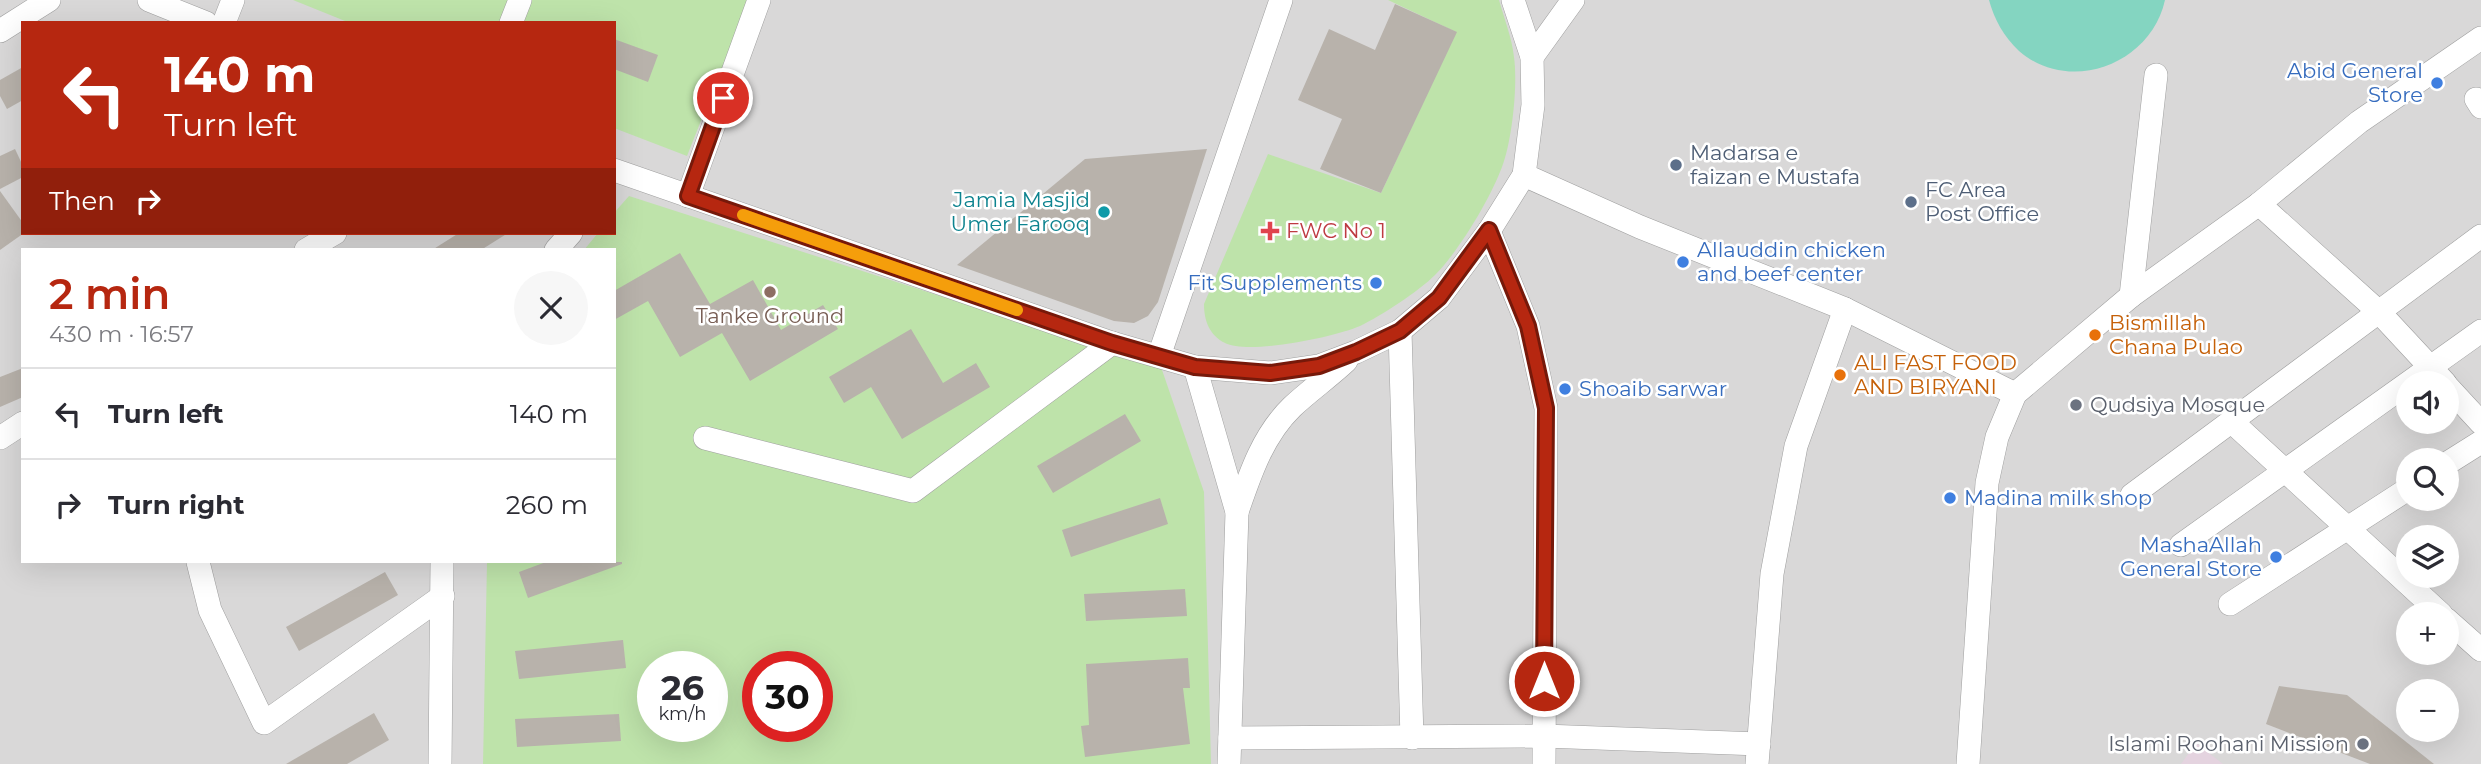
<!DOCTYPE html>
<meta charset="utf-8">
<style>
:root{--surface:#fff;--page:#f7f7f7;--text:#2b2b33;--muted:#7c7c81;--line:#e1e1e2;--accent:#b62710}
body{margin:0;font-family:Montserrat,sans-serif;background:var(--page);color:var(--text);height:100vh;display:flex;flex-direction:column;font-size:26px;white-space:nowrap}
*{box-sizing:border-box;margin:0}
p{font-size:23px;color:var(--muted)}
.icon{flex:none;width:38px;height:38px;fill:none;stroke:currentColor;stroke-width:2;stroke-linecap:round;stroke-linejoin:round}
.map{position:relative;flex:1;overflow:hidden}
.drawer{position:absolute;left:21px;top:248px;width:595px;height:315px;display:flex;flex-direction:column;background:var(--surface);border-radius:0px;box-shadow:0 7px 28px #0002}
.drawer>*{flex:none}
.top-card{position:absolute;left:21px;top:21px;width:595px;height:214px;border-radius:0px;box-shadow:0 7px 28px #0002;background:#b62710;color:#fff;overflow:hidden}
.buttons{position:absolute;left:2396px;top:371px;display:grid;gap:14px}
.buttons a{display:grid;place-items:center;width:63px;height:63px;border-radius:50%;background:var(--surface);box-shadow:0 7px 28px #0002;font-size:35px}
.speed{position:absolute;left:637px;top:651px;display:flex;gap:14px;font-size:35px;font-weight:700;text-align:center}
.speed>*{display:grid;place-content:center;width:91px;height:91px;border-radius:50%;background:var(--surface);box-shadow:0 7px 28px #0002;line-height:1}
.speed small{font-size:18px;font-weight:400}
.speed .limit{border:10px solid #d22;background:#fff;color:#111}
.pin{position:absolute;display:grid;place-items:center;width:60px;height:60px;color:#fff;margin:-30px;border:4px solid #fff;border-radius:50%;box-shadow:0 2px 7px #0007}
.me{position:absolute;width:77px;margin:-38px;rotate:0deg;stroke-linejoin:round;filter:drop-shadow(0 0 5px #0008)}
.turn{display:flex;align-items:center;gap:24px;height:147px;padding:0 28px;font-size:32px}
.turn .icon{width:91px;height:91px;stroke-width:2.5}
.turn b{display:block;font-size:49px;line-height:60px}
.then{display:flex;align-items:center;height:66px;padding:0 28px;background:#0003;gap:14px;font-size:26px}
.round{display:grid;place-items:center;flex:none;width:74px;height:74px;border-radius:37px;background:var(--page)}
.summary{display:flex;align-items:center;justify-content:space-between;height:119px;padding:0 28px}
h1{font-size:42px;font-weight:600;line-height:52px;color:var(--accent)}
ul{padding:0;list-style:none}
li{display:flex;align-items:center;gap:21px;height:91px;padding:0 28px;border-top:2px solid var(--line)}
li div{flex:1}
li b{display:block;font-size:26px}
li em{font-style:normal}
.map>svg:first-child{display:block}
.residential{fill:#d9d8d8;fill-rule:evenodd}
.industrial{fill:#e4d3df}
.grass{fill:#bee3aa;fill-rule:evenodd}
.pitch{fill:#84d5c1}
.building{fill:#b8b2ab}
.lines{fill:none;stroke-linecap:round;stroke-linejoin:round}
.minor-casing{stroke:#9f9f9f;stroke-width:24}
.minor{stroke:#fff;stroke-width:23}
.route-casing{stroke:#76190a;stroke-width:18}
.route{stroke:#b62710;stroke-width:12}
.slow{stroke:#f59e0b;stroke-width:12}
.shop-dot{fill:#3f7fe0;stroke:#fff;stroke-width:2.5}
.service-dot{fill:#5c6f8a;stroke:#fff;stroke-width:2.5}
.culture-dot{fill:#0f9aa8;stroke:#fff;stroke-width:2.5}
.health-dot{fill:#e0444e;stroke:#fff;stroke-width:2.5}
.education-dot{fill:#8d6e63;stroke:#fff;stroke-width:2.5}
.food-dot{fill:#e8710a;stroke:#fff;stroke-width:2.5}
.worship-dot{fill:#6b7280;stroke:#fff;stroke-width:2.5}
.labels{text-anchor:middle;stroke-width:5;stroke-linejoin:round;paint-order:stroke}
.shop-label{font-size:21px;fill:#366cbe;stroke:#fff;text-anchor:end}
.service-label{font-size:21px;fill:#4e5e75;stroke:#fff;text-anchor:start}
.culture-label{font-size:21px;fill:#0d838f;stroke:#fff;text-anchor:end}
.health-label{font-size:21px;fill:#be3a42;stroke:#fff;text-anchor:start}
.education-label{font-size:21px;fill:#785e54;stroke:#fff}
.food-label{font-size:21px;fill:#c56008;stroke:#fff;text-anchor:start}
.worship-label{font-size:21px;fill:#5b616d;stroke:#fff;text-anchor:start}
</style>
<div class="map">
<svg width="2481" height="764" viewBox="0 0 2481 764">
<rect width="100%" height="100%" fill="#eceae1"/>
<!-- residential -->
<path class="residential" d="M0 0H2481V764H0ZM23 23H614V233H23ZM23 250H614V562H23ZM2408 383H2446V422H2408ZM2408 460H2446V499H2408ZM2408 537H2446V576H2408ZM2408 614H2446V653H2408ZM653 667H712V726H653ZM758 667H817V726H758ZM2408 691H2446V730H2408Z"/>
<!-- industrial -->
<path class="industrial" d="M2196 743 2223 764H2181Z"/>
<!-- grass -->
<g class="grass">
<path d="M293 0H749L687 156 614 128V23H350Z"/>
<path d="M1388 0H1499C1504 18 1512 38 1514 57 1518 85 1512 141 1502 167 1490 199 1459 251 1435 275 1419 291 1381 316 1360 326 1335 337 1249 355 1225 343 1209 335 1204 320 1204 304L1268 154 1381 193 1456 32Z"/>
<path d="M629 196 1161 367 1204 492 1211 764H483L487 562H614V250H584L598 233H614V213ZM653 667H712V726H653ZM758 667H817V726H758Z"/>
</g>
<!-- pitch -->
<path class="pitch" d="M1989 0H2165C2151 64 2070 95 2019 51 2004 37 1994 19 1989 0Z"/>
<!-- building -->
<g class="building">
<path d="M1395 4 1457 32 1381 193 1320 169 1342 119 1298 100 1329 29 1375 50Z"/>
<path d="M614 39 658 55 648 82 614 69Z"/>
<path d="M23 67V100L7 109 0 96V80Z"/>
<path d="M15 149 23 166V177L0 189V156Z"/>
<path d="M1207 149 1158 302 1148 316 1134 323 1114 321 957 265 1085 159Z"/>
<path d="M0 191 23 223 24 233 0 250Z"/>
<path d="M459 233H508L481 250H432Z"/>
<path d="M680 253 710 304 753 280 781 330 823 305 838 329 750 381 722 333 680 357 648 301 614 320V291Z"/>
<path d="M911 329 943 383 976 363 990 387 902 439 871 387 844 403 829 377Z"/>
<path d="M23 368V397L0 407V377Z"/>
<path d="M1125 414 1141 441 1053 493 1037 466Z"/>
<path d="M1160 498 1168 524 1071 557 1062 530Z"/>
<path d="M546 562H622V564L528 598 519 572Z"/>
<path d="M385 572 398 595 299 651 286 627Z"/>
<path d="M1185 589 1187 616 1086 621 1084 594Z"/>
<path d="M623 640 626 668 519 679 515 651Z"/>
<path d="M1188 658 1190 688H1183L1190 744 1085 757 1081 726 1089 725 1086 664Z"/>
<path d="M2279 686 2347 695 2434 764H2370L2266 724Z"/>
<path d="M374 713 389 740 347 764H286Z"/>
<path d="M619 714 621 741 517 747 515 719Z"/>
</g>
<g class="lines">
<defs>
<g id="minor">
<path d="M149 0 206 23"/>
<path d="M224 23 233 0"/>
<path d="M511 23 520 0"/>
<path d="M0 31 49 0"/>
<path d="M1532 57 1573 0"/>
<path d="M2476 99 2481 107"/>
<path d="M614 170 1112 343 1195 367 1270 373 1319 366 1356 352 1400 331 1439 298 1489 231 1524 175 1533 105 1532 57 1513 0"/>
<path d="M1524 175 1640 227 1845 309 2015 394"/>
<path d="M688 196 759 0"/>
<path d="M2259 204 2379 312 2445 383"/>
<path d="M1489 231 1528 326 1546 408 1544 764"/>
<path d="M306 250 335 233"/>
<path d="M556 250 571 233"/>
<path d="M2131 296 2156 75"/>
<path d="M1400 331 1412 738"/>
<path d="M1159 356 1281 0"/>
<path d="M1195 367 1237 512 1229 764"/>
<path d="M2446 385 2481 423"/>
<path d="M2231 421 2441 614"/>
<path d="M0 438 23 423"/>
<path d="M705 438 913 491 1112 343"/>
<path d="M2446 464 2481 442"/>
<path d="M2132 495 2481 236"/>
<path d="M1237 512C1250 474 1263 435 1292 407 1309 391 1329 377 1346 361"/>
<path d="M2181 545 2481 331"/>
<path d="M198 562 210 610 264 723 443 596"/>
<path d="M2230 604 2408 489"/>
<path d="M2446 619 2481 650"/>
<path d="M1230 738 1544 736 1759 744"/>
<path d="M440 764 442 562"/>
<path d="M1757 764 1772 574 1796 446 1845 309"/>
<path d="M1968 764 1987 483 1997 437 2015 394 2131 296 2259 204 2359 122 2481 38"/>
</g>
</defs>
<!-- minor casing -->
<use href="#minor" class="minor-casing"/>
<!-- minor -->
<use href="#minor" class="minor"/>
</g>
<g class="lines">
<defs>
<path id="route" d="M723 98 688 196 1112 343 1195 367 1270 373 1319 366 1356 352 1400 331 1439 298 1489 230 1528 326 1546 408 1544 681"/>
</defs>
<!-- route casing -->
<use href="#route" class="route-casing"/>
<!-- route -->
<use href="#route" class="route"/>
<!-- slow -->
<path class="slow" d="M743 215 1017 310"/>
</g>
<!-- markers -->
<g class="shop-dot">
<circle cx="2437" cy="83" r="7"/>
<circle cx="1683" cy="262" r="7"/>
<circle cx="1376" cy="283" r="7"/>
<circle cx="1565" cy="389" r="7"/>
<circle cx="1950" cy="498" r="7"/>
<circle cx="2276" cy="557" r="7"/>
</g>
<g class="service-dot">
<circle cx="1676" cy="165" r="7"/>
<circle cx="1911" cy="202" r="7"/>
</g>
<circle class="culture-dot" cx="1104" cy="212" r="7"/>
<path class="health-dot" d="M1266.5 220.5h7v7h7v7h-7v7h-7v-7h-7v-7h7z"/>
<circle class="education-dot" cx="770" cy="292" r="7"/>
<g class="food-dot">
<circle cx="2095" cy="335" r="7"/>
<circle cx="1840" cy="375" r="7"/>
</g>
<g class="worship-dot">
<circle cx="2076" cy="405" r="7"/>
<circle cx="2363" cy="744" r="7"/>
</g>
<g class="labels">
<!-- shop labels -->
<g class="shop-label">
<text x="2423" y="78">Abid General<tspan x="2423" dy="24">Store</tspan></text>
<text x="1697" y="257" text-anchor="start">Allauddin chicken<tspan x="1697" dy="24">and beef center</tspan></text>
<text x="1362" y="290">Fit Supplements</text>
<text x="1579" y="396" text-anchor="start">Shoaib sarwar</text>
<text x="1964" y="505" text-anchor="start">Madina milk shop</text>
<text x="2262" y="552">MashaAllah<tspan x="2262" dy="24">General Store</tspan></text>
</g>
<!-- service labels -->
<g class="service-label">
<text x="1690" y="160">Madarsa e<tspan x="1690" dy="24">faizan e Mustafa</tspan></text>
<text x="1925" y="197">FC Area<tspan x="1925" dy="24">Post Office</tspan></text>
</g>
<!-- culture labels -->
<g class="culture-label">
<text x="1090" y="207">Jamia Masjid<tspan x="1090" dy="24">Umer Farooq</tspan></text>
</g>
<!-- health labels -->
<g class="health-label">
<text x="1286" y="238">FWC No 1</text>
</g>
<!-- education labels -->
<g class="education-label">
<text x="770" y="323">Tanke Ground</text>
</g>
<!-- food labels -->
<g class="food-label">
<text x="2109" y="330">Bismillah<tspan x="2109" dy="24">Chana Pulao</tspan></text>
<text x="1854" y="370">ALI FAST FOOD<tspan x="1854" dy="24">AND BIRYANI</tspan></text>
</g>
<!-- worship labels -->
<g class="worship-label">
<text x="2090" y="412">Qudsiya Mosque</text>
<text x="2349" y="751" text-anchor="end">Islami Roohani Mission</text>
</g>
</g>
</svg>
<div class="buttons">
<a><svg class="icon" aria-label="sound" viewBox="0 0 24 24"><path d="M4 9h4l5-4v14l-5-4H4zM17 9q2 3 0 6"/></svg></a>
<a><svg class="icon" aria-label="search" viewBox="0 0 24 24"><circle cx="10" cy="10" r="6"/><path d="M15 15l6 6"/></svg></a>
<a><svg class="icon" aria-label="layers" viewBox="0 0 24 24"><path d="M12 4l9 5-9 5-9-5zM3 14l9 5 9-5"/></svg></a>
<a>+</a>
<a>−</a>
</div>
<div class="speed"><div>26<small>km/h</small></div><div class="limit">30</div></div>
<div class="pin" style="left:723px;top:98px;background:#d93025"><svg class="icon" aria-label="arrive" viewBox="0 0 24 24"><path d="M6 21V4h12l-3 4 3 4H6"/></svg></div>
<svg class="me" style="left:1544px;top:681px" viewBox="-20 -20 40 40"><circle r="17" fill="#b62710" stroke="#fff" stroke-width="3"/><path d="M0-11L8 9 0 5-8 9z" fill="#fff"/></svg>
<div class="top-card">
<div class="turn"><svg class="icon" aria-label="left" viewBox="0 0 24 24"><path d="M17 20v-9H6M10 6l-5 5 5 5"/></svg><div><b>140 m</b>Turn left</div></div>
<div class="then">Then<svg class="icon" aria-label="right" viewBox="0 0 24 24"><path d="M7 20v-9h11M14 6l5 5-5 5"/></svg></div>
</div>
<section class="drawer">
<div class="summary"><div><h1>2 min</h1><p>430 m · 16:57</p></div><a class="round"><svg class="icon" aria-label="close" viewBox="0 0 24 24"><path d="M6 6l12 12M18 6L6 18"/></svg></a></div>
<ul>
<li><svg class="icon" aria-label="left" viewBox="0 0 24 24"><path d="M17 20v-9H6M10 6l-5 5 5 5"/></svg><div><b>Turn left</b></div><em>140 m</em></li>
<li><svg class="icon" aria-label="right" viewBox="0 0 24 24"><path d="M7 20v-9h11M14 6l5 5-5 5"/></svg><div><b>Turn right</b></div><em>260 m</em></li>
</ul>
</section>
</div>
